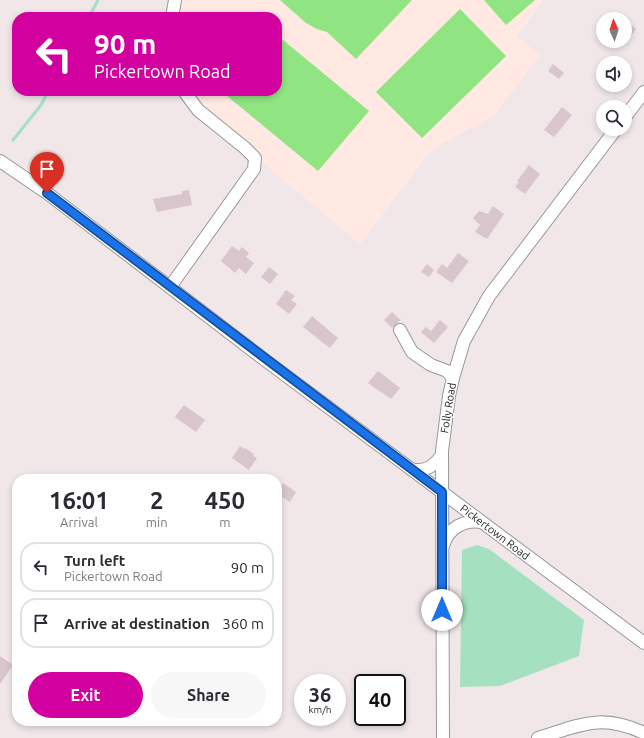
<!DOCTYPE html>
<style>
:root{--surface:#fff;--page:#f7f7f7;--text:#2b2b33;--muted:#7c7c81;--line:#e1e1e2;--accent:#d1009f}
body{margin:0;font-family:Ubuntu,sans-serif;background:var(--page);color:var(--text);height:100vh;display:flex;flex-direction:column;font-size:15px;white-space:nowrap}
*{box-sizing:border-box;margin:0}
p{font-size:13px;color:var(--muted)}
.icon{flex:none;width:22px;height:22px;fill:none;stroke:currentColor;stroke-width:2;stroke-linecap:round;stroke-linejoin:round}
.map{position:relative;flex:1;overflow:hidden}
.drawer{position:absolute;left:12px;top:474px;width:270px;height:252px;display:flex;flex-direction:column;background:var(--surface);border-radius:16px;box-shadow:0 2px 6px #0003}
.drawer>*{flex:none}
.banner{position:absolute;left:12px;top:12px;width:270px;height:84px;border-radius:16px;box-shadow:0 2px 6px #0003;background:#d1009f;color:#fff;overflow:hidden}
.needle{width:26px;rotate:357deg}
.buttons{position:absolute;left:596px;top:12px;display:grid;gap:8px}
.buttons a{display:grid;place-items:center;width:36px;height:36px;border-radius:50%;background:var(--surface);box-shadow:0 2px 6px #0003;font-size:20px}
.speed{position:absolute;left:294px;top:674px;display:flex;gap:8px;font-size:20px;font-weight:700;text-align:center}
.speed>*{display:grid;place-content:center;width:52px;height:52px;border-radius:50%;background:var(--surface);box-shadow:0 2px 6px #0003;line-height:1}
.speed small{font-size:10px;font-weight:400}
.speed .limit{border:2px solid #111;border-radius:6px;background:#fff;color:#111}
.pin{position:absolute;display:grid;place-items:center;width:34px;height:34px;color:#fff;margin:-41px -17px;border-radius:50% 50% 50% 0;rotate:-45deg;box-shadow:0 0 4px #0007}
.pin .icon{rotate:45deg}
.me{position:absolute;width:44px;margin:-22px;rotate:0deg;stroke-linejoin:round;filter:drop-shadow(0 0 3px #0008)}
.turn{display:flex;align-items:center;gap:14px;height:84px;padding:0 16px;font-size:18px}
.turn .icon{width:52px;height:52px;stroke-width:2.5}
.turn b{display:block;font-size:28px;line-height:34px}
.eta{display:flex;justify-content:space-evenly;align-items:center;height:68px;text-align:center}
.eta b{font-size:24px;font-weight:600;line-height:28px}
.primary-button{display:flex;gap:8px;margin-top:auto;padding:8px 16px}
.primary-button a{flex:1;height:46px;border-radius:24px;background:var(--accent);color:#fff;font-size:16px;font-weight:600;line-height:46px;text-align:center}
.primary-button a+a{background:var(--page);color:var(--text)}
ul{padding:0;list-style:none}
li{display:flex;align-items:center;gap:12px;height:50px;margin:0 8px 6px;padding:0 8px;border:2px solid var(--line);border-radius:16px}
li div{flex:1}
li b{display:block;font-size:15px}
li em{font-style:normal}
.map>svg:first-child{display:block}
.education{fill:#ffe9e2}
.pitch{fill:#90e481}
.water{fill:#a5e1c1}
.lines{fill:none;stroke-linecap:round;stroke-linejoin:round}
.stream{stroke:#a5e1c1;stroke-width:3}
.building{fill:#d9c6cc}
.minor-casing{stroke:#989898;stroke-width:14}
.minor{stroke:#fff;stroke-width:12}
.route-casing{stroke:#114b97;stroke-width:10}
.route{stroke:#1a73e8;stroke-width:7}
.labels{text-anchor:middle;stroke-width:3;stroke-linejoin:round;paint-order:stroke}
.street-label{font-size:11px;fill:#212121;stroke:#fff}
</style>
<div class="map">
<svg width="644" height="738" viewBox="0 0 644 738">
<rect width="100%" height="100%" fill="#f1e7e8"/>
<!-- education -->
<path class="education" d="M175 0H543L517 36 540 55 494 116 432 149 360 244 245 148 184 91H277V17H172Z"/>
<!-- pitch -->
<g class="pitch">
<path d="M280 0H412L356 59 327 32 317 29 306 23Z"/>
<path d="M484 0H535L506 25Z"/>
<path d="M460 9 506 56 422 138 376 92Z"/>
<path d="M277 35 369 111 318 171 221 91H277Z"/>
</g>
<!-- water -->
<path class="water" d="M477 545 489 549 584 620 579 656 500 686 460 687 462 550Z"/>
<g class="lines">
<!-- stream -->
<g class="stream">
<path d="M89 17 98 0"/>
<path d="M13 140 41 105 48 91"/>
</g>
</g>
<!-- building -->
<g class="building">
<path d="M625 20 636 29 625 44Z"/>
<path d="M553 64 564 73 559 79 548 71Z"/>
<path d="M562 107 572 115 554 137 544 130Z"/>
<path d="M529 165 540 174 525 194 515 187 519 182 517 181Z"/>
<path d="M189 190 192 205 157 212 153 199 182 194V191Z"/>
<path d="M493 206 504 214 487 239 475 232 480 225 473 218 479 211 488 214Z"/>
<path d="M232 246 239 251 242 247 249 253 246 257 254 263 246 274 239 268 235 273 221 261Z"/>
<path d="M458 253 469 261 452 283 436 272 442 264 447 268Z"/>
<path d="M427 264 434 270 429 277 421 272Z"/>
<path d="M269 267 278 274 270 284 261 277Z"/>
<path d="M286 290 295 296 291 300 297 304 289 314 276 304Z"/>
<path d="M392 312 401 320 392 328 384 320Z"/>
<path d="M312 316 338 338 330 348 303 327Z"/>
<path d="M440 320 448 327 434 343 421 332 426 327 431 331Z"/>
<path d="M378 371 400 388 391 399 368 383Z"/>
<path d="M184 405 205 420 196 432 175 417Z"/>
<path d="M240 446 244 449 245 448 254 454 253 456 257 458 249 470 232 458Z"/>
<path d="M283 483 296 492 290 502 282 497 277 504V492Z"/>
<path d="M0 656 13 665 0 684Z"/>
</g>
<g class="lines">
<defs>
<g id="minor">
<path d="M172 17 175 0"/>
<path d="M625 117 644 92"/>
<path d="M0 161 47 193 265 360 644 643"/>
<path d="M170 287 254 169 255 158 245 148 198 110 184 91"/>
<path d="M400 330 412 352 431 365 447 371 453 378"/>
<path d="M411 469C425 473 434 466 442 455"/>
<path d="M443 546C448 528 464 519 482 522"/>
<path d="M443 738 442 451 449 396 453 378 464 341 489 296 616 129"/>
<path d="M538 738C581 725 600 713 644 733"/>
</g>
</defs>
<!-- minor casing -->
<use href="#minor" class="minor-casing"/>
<!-- minor -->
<use href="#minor" class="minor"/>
</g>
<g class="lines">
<defs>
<path id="route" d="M47 193 442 492V610"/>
</defs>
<!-- route casing -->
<use href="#route" class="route-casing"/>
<!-- route -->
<use href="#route" class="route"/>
</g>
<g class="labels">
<!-- street labels -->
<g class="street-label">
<text transform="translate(448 408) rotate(-81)" y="4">Folly Road</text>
<text transform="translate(495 532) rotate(37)" y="4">Pickertown Road</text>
</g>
</g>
</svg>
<div class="buttons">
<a><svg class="needle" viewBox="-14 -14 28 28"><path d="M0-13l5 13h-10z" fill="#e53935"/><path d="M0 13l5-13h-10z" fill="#7c7c81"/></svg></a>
<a><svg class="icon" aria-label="sound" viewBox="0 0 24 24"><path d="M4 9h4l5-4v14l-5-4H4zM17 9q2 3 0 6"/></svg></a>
<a><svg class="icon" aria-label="search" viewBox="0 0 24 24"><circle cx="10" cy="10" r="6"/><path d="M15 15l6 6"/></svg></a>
</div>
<div class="speed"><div>36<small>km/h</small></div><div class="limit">40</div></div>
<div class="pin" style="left:47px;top:193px;background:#d93025"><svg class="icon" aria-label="arrive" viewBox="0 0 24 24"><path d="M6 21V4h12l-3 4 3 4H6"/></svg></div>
<svg class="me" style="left:442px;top:610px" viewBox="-20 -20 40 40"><circle r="19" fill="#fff"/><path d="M0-13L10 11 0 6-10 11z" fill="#1a73e8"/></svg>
<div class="banner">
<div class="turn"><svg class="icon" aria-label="left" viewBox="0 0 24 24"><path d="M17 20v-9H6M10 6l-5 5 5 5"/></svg><div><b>90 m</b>Pickertown Road</div></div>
</div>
<section class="drawer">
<div class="eta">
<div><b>16:01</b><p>Arrival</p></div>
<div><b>2</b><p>min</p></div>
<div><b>450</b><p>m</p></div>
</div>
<ul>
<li><svg class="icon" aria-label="left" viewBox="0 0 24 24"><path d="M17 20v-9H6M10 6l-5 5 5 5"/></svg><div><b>Turn left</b><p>Pickertown Road</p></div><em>90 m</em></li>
<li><svg class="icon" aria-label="arrive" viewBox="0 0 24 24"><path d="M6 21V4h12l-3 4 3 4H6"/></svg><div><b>Arrive at destination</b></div><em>360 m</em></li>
</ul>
<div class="primary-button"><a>Exit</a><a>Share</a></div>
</section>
</div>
